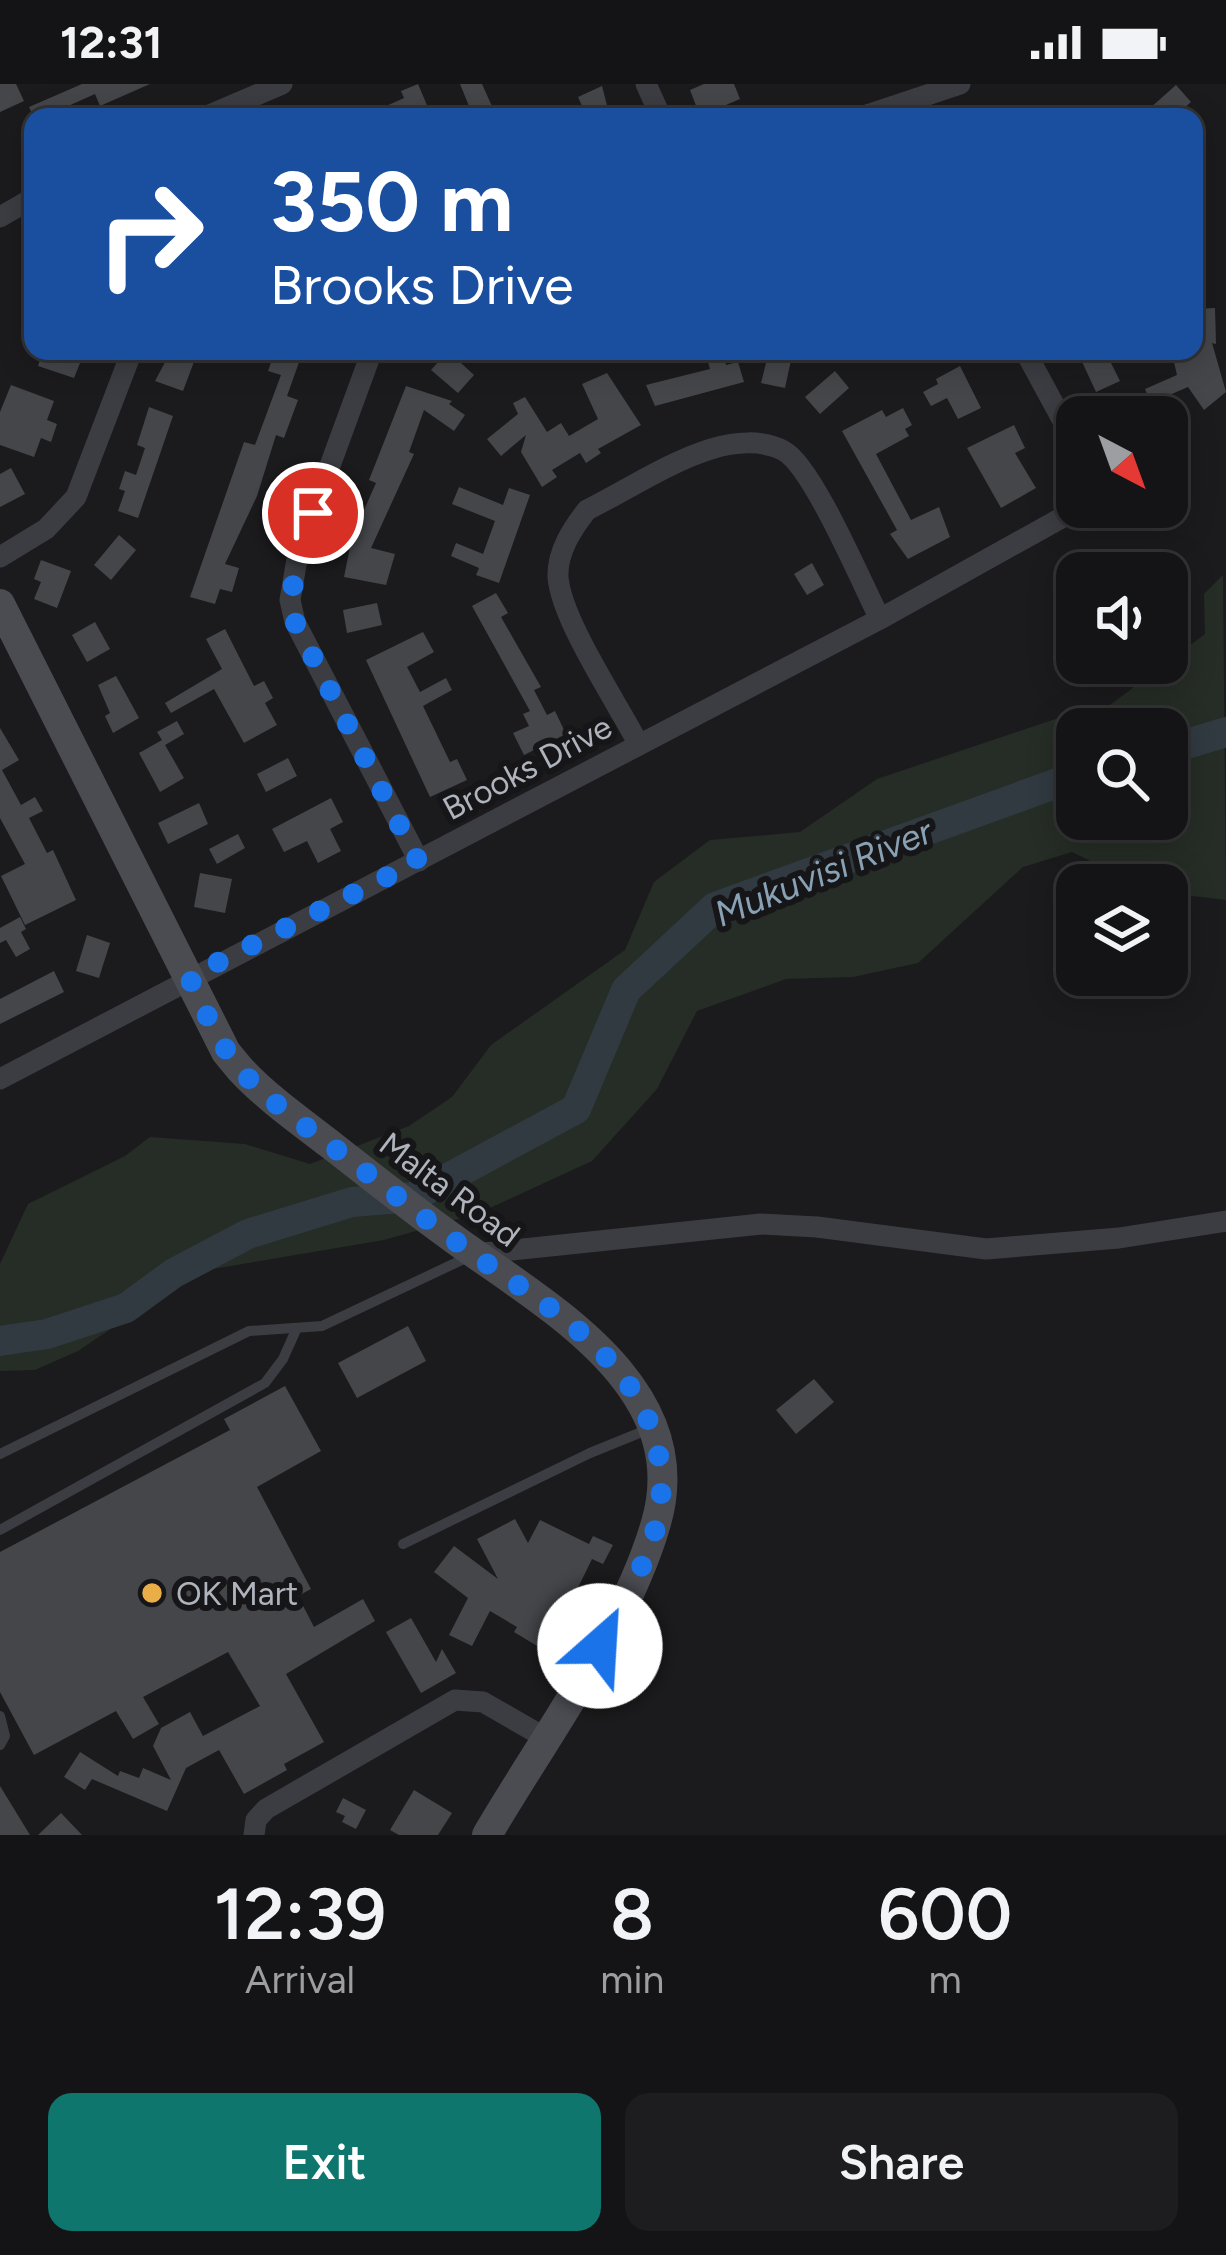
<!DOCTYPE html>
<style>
:root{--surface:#141416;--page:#1d1d1f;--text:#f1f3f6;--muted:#9d9ea1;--line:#333335;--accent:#0f766e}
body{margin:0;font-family:Figtree,sans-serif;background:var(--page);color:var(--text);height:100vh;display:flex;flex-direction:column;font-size:45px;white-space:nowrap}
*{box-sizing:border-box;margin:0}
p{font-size:39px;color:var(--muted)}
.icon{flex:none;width:66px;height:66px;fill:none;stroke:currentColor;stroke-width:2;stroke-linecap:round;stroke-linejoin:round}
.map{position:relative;height:1751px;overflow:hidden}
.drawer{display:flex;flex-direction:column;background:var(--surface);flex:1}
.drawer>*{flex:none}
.hud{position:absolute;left:24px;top:24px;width:1179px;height:252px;border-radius:24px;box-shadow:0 6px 30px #0003,0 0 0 3px var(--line);background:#1a4fa0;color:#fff;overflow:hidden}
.needle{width:78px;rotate:139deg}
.controls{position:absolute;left:1056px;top:312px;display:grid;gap:24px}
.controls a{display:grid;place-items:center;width:132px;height:132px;border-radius:24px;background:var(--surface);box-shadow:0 6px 30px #0003,0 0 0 3px var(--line);font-size:60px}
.pin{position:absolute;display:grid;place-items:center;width:102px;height:102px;color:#fff;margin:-51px;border:6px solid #fff;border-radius:50%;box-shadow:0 3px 12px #0007}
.me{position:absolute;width:132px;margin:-66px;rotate:26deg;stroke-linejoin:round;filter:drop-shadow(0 0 9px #0008)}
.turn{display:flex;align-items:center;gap:42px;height:252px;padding:0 48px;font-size:54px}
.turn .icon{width:156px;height:156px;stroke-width:2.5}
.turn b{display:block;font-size:84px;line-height:102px}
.eta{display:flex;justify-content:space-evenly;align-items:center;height:204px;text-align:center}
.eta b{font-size:72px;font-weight:600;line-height:84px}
.cta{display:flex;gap:24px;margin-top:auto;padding:24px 48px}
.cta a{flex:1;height:138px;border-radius:24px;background:var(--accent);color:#fff;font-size:48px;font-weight:600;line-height:138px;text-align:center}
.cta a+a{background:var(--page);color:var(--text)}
.status{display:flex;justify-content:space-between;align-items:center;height:84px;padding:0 60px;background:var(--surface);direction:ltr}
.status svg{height:33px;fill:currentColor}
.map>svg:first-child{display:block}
.green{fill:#252d26;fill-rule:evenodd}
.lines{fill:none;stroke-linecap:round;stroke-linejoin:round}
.river{stroke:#313a41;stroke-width:30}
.building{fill:#45464a}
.lane{stroke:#3c3d42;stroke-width:10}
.street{stroke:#3c3d42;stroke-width:21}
.secondary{stroke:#4a4c52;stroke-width:30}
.route{stroke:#1a73e8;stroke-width:21;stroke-dasharray:0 37.8}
.poi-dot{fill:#e9ae47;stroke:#161618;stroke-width:4.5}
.labels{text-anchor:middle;stroke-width:12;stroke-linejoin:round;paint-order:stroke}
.street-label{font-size:33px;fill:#aeb3bc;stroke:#161618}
.poi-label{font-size:33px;fill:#aeb3bc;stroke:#161618;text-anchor:start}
.water-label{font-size:36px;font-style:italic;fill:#88a1b4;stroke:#161618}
</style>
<div class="status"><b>12:31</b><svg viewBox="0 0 49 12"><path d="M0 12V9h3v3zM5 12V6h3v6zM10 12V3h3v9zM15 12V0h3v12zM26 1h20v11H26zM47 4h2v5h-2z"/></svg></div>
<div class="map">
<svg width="1226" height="1751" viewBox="0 0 1226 1751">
<rect width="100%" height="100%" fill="#1b1b1d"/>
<!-- green -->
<path class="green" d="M1223 491 1226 816 1167 809V801H1139L1072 768 1023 783 918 879 853 893 786 895 697 927 657 1005 592 1077 479 1129 384 1156 195 1188 78 1267 35 1286 0 1287V1180L28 1120 125 1072 150 1053 245 1060 310 1080 409 1042 452 1013 491 961 625 866 654 798 710 756 800 748 877 695 1079 627 1110 621 1205 550 1204 510ZM1077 645H1167V735H1077Z"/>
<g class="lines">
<!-- river -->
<g class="river">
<path d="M1167 666 1226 648"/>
<path d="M0 1257 47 1250 126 1224 174 1189 248 1150 352 1118 413 1113 576 1025 626 906 715 823 1077 692"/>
</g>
</g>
<!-- building -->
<g class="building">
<path d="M0 0H16L24 17 0 28Z"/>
<path d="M82 0H150L100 22 95 10 66 23 71 33H34L29 23Z"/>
<path d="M418 0 429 26 414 33H362L404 14 401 7Z"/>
<path d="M460 0H482L495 29 486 33H444L469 22Z"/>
<path d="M704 0H734L740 15 700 32 690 6Z"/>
<path d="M1176 1 1191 18 1174 33H1140Z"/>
<path d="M602 2 610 33H587L578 13Z"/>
<path d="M1215 224 1216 260 1212 259 1226 308 1204 326 1188 303 1151 319 1145 305 1177 291 1174 278 1194 274V225Z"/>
<path d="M43 267H62L82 274 74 294 38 282Z"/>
<path d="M171 267H198L183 307 155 297Z"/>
<path d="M275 267H303L287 312 298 316 284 354 276 351 257 412 225 480 239 484 232 508 220 505 215 520 190 513 244 358 255 361 281 291 268 287Z"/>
<path d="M448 267 474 291 458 309 431 286Z"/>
<path d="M722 267 726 281 738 278 744 298 655 322 646 301 710 285 706 271Z"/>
<path d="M769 267H793L785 304 761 299Z"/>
<path d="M1077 267H1105L1120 297 1096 308Z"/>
<path d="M960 282 981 324 958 335 947 314 931 322 923 308 938 300 936 295Z"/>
<path d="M835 287 849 304 820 330 805 313Z"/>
<path d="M607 289 641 341 598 365 601 369 586 379 580 369 552 386 557 393 542 403 521 368 526 351 501 372 487 355 518 330 513 319 525 313 547 348 561 339 569 352 598 335 582 300Z"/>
<path d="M11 301 54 317 47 336 57 340 51 358 41 354 34 373 0 361V328Z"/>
<path d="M406 302 452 317 449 320 465 331 454 347 424 326 409 368 414 370 371 464 395 470 386 501 344 493 352 453 376 399 369 396Z"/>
<path d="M149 323 173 332 138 434 118 427 125 407 119 405 125 387 136 391 145 364 137 361Z"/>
<path d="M903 324 912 341 905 345 909 352 876 370 911 436 939 423 950 453 908 475 890 450 897 446 842 347 882 326 886 333Z"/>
<path d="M1014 341 1025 364 1015 369 1036 404 1001 424 967 364Z"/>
<path d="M11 384 25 410 0 423V390Z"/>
<path d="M459 403 503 421 509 404 530 411 499 499 476 491 479 484 451 472 456 459 483 470 495 437 452 420Z"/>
<path d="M119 451 136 466 111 496 94 481Z"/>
<path d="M41 476 71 487 57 524 34 515 41 498 34 495Z"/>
<path d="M812 479 824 501 807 511 794 490Z"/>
<path d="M496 509 508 529 501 533 541 603 534 606 547 631 555 627 566 650 524 671 513 649 529 642 523 630 530 627 472 522Z"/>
<path d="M377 519 382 541 347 549 343 526Z"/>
<path d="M95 538 110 565 87 578 72 551Z"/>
<path d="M225 545 254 602 264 597 273 614 265 619 277 641 244 659 214 605 171 629 165 619 222 585 206 555Z"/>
<path d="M423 548 434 568 407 583 420 608 446 594 452 606 423 622 450 678 457 675 467 696 430 713 366 576Z"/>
<path d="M116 592 139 634 113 649 105 632 110 629 98 601Z"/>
<path d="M177 637 184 650 165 661 184 694 160 708 139 669 162 656 157 648Z"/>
<path d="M0 644 19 676 2 686 21 721 35 713 43 727 29 734 47 769 53 766 76 816 25 841 1 792 25 780 0 734Z"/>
<path d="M288 674 297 692 266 708 257 690Z"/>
<path d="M331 714 343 738 330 745 341 767 318 779 307 757 284 768 272 745Z"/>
<path d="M199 719 208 740 168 760 158 739Z"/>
<path d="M238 750 245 764 217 780 209 765Z"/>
<path d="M200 789 232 795 225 829 194 823Z"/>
<path d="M20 833 26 845 21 848 30 865 16 873 6 856 0 859V844Z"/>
<path d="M87 851 110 859 99 894 76 887Z"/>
<path d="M54 887 64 908 0 940V915Z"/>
<path d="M408 1242 426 1277 357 1314 338 1279Z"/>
<path d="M814 1295 834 1318 796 1350 776 1326Z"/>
<path d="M285 1302 321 1367 257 1403 311 1505 298 1512 314 1543 363 1515 375 1537 286 1590 324 1658 284 1680 287 1686 244 1710 219 1666 186 1684 167 1727 92 1695 85 1706 64 1693 80 1668 118 1692 120 1687 139 1694 143 1684 171 1696 153 1662 161 1644 190 1628 203 1652 260 1622 228 1568 143 1613 159 1640 133 1655 116 1627 34 1671 0 1608V1468L230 1346 224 1335Z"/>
<path d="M515 1435 528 1459 540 1436 589 1460 593 1452 613 1461 603 1480 592 1475 573 1514 566 1510 551 1537 567 1546 559 1560 548 1554 542 1565 514 1548 517 1543 490 1527 472 1562 449 1551 468 1514 434 1488 454 1462 498 1495 477 1455Z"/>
<path d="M411 1534 436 1578 442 1565 456 1589 421 1609 386 1548Z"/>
<path d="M0 1702 30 1751H0Z"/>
<path d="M414 1706 452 1729 438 1751H399L390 1746Z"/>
<path d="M343 1714 366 1726 356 1745 342 1738 345 1732 336 1728Z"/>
<path d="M61 1729 82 1751H38Z"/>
</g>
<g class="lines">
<!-- lane -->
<g class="lane">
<path d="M0 1370 249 1247 322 1242 468 1173"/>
<path d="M0 1446 265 1299 283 1275 296 1246"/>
<path d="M403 1460 590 1369 649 1345"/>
<path d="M0 1632 5 1652 0 1661"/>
</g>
<!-- street -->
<g class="street">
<path d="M646 0 661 33"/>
<path d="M205 33 282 0"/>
<path d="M861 33 960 0"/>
<path d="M0 133 33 114"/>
<path d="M372 267 298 469 290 516 295 538 419 777"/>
<path d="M1025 267 1077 363"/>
<path d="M0 473 46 445 76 413 132 267"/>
<path d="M639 661C618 620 561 536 558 493 557 468 572 445 587 426 627 406 669 378 711 365 733 358 763 355 784 367 813 383 862 500 880 535"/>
<path d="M0 995 880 535 1081 423"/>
<path d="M474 1170 761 1140 817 1143 986 1165 1119 1154 1226 1137"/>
<path d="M254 1751 256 1736 266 1725 455 1616 483 1618 544 1653"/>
</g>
<!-- secondary -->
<path class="secondary" d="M0 520 226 968 240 985C267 1014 300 1037 331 1061 372 1093 412 1125 454 1155 543 1220 696 1302 656 1439 626 1544 543 1655 487 1751"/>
</g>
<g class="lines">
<!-- route -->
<path class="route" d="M313 429C300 466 287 498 295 538L418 777 189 893C206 929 221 966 249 995 276 1023 311 1046 342 1070 386 1103 428 1138 473 1170 559 1230 666 1291 661 1410 659 1464 624 1515 600 1562"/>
</g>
<!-- markers -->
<circle class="poi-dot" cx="152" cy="1509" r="12"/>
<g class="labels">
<!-- street labels -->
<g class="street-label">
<text transform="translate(527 683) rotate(-28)" y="12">Brooks Drive</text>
<text transform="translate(450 1105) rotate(37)" y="12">Malta Road</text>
</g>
<!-- poi labels -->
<g class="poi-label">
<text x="176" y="1521">OK Mart</text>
</g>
<!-- water labels -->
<g class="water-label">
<text transform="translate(823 788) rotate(-22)" y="13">Mukuvisi River</text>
</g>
</g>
</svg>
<div class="controls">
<a><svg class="needle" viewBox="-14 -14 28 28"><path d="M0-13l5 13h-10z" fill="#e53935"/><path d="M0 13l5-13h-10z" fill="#9d9ea1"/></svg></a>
<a><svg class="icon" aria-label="sound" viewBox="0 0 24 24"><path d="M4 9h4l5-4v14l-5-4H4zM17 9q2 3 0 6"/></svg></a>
<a><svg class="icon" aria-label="search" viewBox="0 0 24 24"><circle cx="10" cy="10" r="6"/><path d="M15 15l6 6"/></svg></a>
<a><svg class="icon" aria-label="layers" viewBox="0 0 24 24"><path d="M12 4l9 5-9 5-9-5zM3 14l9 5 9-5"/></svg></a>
</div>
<div class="pin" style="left:313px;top:429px;background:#d93025"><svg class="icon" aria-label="arrive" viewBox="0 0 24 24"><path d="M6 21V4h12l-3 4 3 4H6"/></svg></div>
<svg class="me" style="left:600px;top:1562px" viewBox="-20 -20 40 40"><circle r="19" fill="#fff"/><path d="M0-13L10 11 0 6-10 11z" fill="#1a73e8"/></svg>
<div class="hud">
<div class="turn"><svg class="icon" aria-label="right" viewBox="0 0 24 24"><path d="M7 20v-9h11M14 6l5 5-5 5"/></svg><div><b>350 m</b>Brooks Drive</div></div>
</div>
</div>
<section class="drawer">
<div class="eta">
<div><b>12:39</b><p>Arrival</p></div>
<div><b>8</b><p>min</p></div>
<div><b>600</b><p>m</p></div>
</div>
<div class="cta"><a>Exit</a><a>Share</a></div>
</section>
